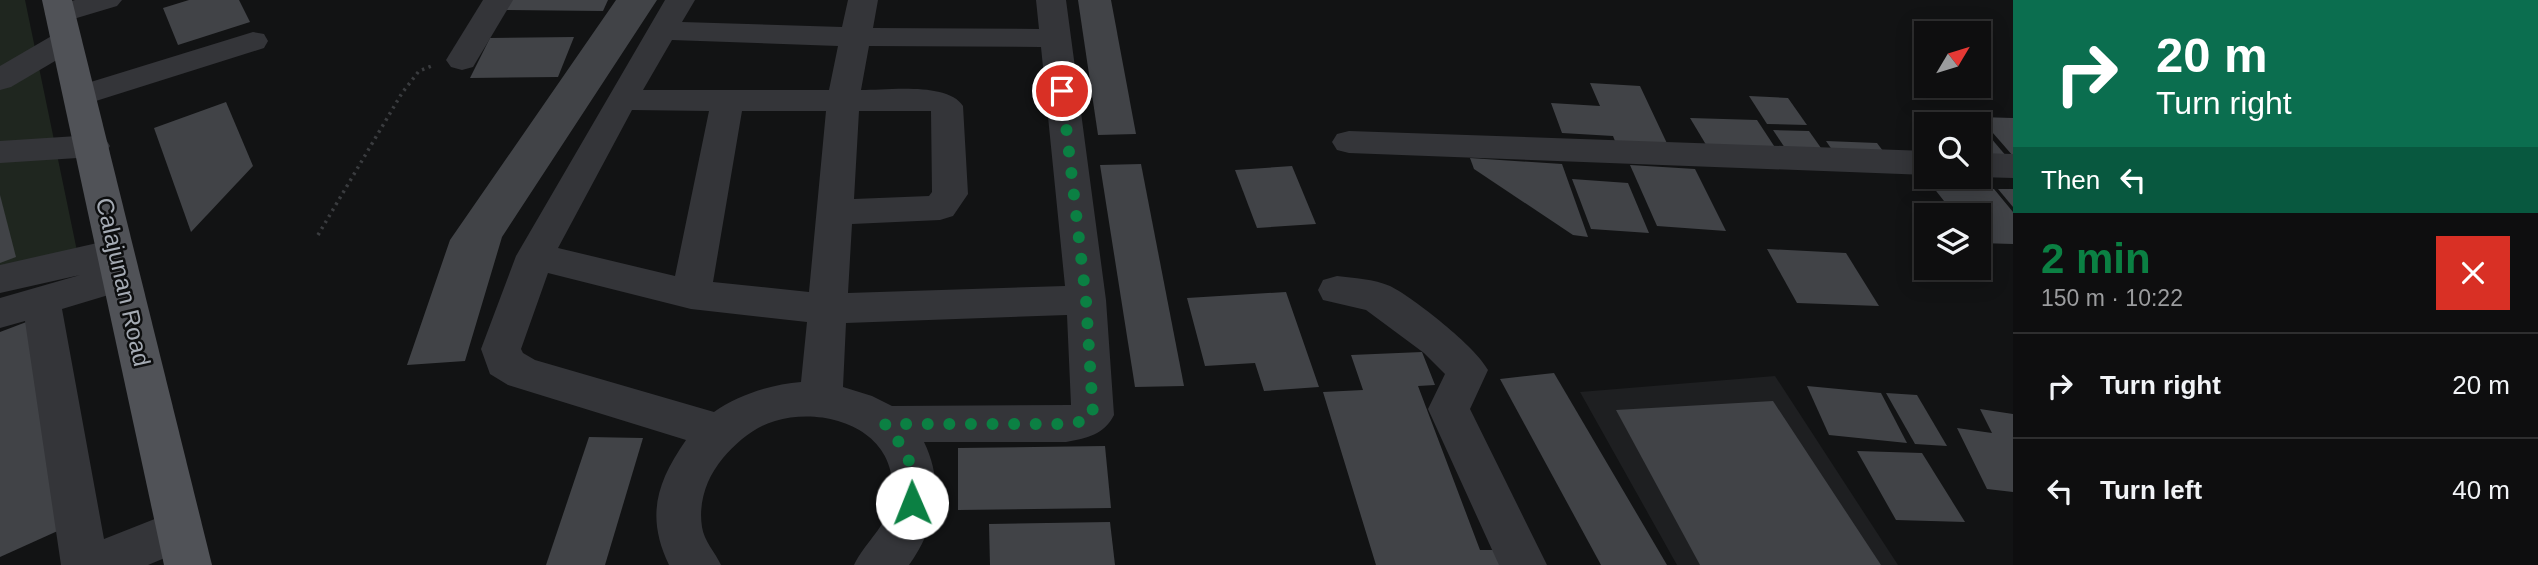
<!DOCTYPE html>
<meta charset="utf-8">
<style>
:root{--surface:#0e0e0f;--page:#1c1c1d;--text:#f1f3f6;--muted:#9b9c9e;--line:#2e2e2f;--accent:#0b8043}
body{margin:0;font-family:Arial,sans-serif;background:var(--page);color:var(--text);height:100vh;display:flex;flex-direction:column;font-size:26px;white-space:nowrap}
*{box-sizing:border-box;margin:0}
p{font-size:23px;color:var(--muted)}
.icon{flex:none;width:38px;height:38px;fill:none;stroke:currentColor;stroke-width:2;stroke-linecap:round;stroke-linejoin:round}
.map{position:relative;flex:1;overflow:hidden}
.side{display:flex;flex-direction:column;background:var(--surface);width:525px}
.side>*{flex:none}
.hud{background:#0b6e4f;color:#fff;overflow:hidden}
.needle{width:46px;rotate:52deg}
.tools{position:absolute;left:1914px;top:21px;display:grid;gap:14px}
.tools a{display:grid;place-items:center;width:77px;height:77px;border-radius:0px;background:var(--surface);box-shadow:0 4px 18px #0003,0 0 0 2px var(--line);font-size:35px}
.pin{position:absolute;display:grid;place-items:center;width:60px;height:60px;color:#fff;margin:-30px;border:4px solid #fff;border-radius:50%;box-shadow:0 2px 7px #0007}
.me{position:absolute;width:77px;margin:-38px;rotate:359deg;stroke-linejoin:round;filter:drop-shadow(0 0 5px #0008)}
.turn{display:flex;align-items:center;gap:24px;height:147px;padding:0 28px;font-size:32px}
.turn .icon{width:91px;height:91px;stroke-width:2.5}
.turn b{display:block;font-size:49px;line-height:60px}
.then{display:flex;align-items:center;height:66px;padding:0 28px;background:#0003;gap:14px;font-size:26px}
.round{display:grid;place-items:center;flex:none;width:74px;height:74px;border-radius:0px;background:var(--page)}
.headline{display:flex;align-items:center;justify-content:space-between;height:119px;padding:0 28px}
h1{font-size:42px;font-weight:600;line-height:52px;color:var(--accent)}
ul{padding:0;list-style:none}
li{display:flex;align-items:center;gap:21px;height:105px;padding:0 28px;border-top:2px solid var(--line)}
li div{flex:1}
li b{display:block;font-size:26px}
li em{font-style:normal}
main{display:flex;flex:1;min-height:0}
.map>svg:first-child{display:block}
.built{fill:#1e1f21}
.green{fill:#1f261f}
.building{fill:#414347}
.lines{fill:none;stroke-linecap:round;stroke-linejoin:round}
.path{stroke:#3a3c3f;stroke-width:3.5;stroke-dasharray:2.5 4.5;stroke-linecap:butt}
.minor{fill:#343539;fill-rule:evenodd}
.major{fill:#505257;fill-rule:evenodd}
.route{stroke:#0b8043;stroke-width:12;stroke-dasharray:0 21.6}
.labels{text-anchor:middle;stroke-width:5;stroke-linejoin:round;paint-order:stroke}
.street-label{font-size:24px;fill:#a5abb4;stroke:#0d0e0f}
</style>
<main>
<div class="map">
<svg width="2013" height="565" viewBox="0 0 2013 565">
<rect width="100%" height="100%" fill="#121314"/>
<!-- built -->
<path class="built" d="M1775 376 1898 565H1677L1580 392Z"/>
<!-- green -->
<path class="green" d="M0 0H25L77 251 0 268Z"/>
<!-- building -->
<g class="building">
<path d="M189 0H239L250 22 178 45 163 8Z"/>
<path d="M508 0H608L603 11 502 10Z"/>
<path d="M616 0H657L502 237 465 361 407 365 450 240Z"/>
<path d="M1078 0H1111L1136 134 1098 135Z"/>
<path d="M574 37 558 77 470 78 490 38Z"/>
<path d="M1590 83 1640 86 1672 154 1619 151 1613 136 1562 133 1551 103 1600 106Z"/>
<path d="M1749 96 1788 98 1807 125 1767 124Z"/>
<path d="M226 102 253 166 191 232 154 128Z"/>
<path d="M1942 116 1973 117 1979 124H1949Z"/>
<path d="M1979 117 2013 118V156Z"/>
<path d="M1690 118 1757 120 1780 155 1711 153Z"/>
<path d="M1979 124 2007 157 1979 156Z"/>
<path d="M1773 130 1809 131 1826 155 1789 154Z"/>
<path d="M1826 141 1877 143 1889 159 1837 157Z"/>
<path d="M1470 158 1562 164 1588 237 1573 235 1474 169Z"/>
<path d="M1141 164 1184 386 1135 387 1100 165Z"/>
<path d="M1630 165 1695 169 1726 231 1657 226Z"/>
<path d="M1292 166 1316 224 1257 228 1235 170Z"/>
<path d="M1572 179 1628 183 1649 233 1591 229Z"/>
<path d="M1933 187 1994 189 2013 212V244L1979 243V215H1955Z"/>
<path d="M1998 189H2013V207Z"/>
<path d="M0 195 16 257 0 263Z"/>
<path d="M1767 249 1846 253 1879 306 1797 303Z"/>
<path d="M1286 292 1319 387 1264 391 1255 363 1205 366 1187 298Z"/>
<path d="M29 321 62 529 0 557V332Z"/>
<path d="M1422 352 1435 385 1418 386 1480 550H1499L1505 565H1376L1323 392 1363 390 1351 355Z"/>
<path d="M1554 373 1667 565H1601L1500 379Z"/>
<path d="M1807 386 1881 393 1907 443 1829 435Z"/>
<path d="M1886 393 1917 395 1947 446 1915 444Z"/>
<path d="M1773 401 1881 565H1700L1616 410Z"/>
<path d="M1980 409 2013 414V492L1987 489 1957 428 1992 433Z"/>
<path d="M589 437 643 438 605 565H546Z"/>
<path d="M1105 446 1111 508 958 510V448Z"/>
<path d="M1857 451 1922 453 1965 522 1896 520Z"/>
<path d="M1110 522 1115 565H990L989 524Z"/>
</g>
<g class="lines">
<!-- path -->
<path class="path" d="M318 235 402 93 419 71 434 65"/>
<!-- minor -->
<g class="minor">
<path d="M75 0H122L117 6 60 23 49 20 45 14 49 8Z"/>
<path d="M483 0H513L473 67 462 70 451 67 446 60Z"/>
<path d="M665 0H695L682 22 842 27 848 0H878L873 28 1039 29 1036 0H1066L1106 300 1114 415C1104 435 1087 438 1066 442H924C945 485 936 527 909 565H854C865 542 886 528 891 501 903 433 830 405 775 421 754 427 737 442 723 458 707 477 698 502 702 527 704 541 715 552 721 565H669C646 517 656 483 686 440L508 385 490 374 481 349 516 256ZM672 40 838 46 829 90H643ZM869 46 1041 47 1065 286 848 293 852 224 940 220 953 216 968 194 963 106C948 82 888 90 861 90ZM632 110 709 111 675 276 558 248ZM742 111H826L809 292 713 282ZM859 111H931L932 192 929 196 854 199ZM548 273 691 309 807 322 801 382C772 384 738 395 714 412L535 360 523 353 521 349ZM1067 315 1071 405 892 406 872 396 843 387 846 323Z"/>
<path d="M66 32 77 34 81 41 77 48 11 87 0 90V66L55 34Z"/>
<path d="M253 32 264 34 268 41 264 48 80 106 68 103 64 96 68 89Z"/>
<path d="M1349 131 1927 151V175L1349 153 1337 150 1332 142 1337 134Z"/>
<path d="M93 135 105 138 110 146 105 154 93 157 0 163V141Z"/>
<path d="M1979 153 2013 154V178L1979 177Z"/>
<path d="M115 239 128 243 134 253 128 263 124 264 135 267 140 277 135 287 62 309 104 539 180 509 196 515 203 530 196 545 148 565H61L25 321 0 328V298L80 275 0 293V265Z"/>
<path d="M1337 276C1354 278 1374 279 1390 286 1414 298 1476 347 1488 370L1470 409 1547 565H1499L1428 409 1445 374 1424 353 1366 310 1323 300 1318 290 1323 280Z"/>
</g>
<!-- major -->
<path class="major" d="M42 0H72L212 565H164Z"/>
</g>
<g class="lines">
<!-- route -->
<path class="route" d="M912 503C918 468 906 450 885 424H1066L1084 421 1093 415 1086 300 1062 91"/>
</g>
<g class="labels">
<!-- street labels -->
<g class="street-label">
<text transform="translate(123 282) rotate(77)" y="8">Calajunan Road</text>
</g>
</g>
</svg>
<div class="tools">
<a><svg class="needle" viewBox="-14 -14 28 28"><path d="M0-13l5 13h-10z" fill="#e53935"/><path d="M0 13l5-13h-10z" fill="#9b9c9e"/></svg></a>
<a><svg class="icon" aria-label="search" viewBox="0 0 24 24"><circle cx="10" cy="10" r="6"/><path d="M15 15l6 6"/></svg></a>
<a><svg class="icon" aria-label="layers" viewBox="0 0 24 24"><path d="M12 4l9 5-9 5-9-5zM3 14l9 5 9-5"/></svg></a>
</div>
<div class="pin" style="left:1062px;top:91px;background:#d93025"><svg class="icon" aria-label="arrive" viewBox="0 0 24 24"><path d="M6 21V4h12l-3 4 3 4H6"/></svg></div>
<svg class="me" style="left:912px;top:503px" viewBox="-20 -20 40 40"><circle r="19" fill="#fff"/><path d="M0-13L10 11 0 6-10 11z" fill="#0b8043"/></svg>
</div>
<section class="side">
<div class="hud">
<div class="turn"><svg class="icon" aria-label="right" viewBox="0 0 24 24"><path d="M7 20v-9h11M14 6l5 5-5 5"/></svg><div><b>20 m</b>Turn right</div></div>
<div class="then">Then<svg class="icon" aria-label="left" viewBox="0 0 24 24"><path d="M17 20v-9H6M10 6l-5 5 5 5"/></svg></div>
</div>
<div class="headline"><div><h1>2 min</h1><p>150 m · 10:22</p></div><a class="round" style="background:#d93025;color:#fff"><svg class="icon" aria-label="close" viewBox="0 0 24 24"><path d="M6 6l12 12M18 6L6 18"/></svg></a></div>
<ul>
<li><svg class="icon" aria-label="right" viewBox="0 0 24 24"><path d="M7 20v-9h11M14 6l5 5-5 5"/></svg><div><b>Turn right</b></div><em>20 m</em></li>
<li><svg class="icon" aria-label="left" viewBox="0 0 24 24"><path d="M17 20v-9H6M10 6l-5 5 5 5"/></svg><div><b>Turn left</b></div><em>40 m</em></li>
</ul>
</section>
</main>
